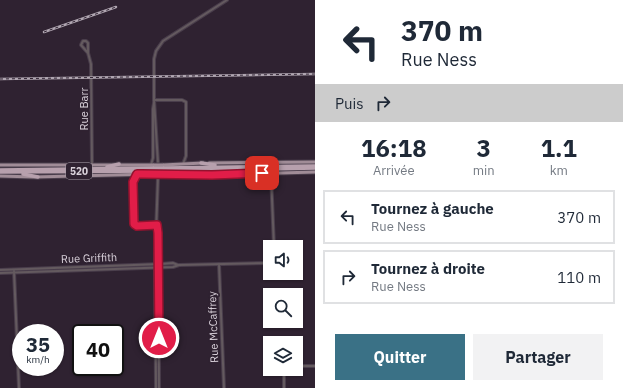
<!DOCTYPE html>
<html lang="fr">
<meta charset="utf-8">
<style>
:root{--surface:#fff;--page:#f2f2f3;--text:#1f2937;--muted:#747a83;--line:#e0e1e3;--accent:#3a7186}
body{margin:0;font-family:"IBM Plex Sans",sans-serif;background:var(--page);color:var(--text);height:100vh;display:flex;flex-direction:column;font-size:15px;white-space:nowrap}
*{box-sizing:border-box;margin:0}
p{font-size:13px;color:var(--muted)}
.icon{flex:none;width:22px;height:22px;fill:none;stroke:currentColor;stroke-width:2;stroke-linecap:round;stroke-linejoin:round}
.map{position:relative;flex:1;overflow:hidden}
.details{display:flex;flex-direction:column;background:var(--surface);width:308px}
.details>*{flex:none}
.banner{background:#fff;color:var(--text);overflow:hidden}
.controls{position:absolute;left:263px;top:240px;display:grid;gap:8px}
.controls a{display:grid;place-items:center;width:40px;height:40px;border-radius:0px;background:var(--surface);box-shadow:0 1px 3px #0004;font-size:20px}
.speed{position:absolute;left:12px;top:324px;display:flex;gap:8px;font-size:20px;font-weight:700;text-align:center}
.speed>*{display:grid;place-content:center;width:52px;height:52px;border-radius:50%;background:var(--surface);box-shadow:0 1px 3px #0004;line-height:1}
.speed small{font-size:10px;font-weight:400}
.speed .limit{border:2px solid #111;border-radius:6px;background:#fff;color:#111}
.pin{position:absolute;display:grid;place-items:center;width:34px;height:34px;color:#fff;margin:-17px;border-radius:8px;box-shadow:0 2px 6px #0006}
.me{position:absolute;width:44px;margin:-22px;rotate:0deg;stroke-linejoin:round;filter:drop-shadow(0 0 3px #0008)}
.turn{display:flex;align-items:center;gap:14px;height:84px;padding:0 20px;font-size:18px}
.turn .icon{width:52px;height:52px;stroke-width:2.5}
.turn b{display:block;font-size:28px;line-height:34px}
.then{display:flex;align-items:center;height:38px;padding:0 20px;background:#0003;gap:8px;font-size:15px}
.eta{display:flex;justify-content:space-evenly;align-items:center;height:68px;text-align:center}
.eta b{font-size:24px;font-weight:700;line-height:28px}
.primary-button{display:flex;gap:8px;margin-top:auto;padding:8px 20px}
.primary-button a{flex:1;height:46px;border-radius:0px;background:var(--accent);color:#fff;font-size:16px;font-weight:700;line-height:46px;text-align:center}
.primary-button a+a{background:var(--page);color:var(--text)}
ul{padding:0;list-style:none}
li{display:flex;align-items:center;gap:12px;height:54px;margin:0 8px 6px;padding:0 12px;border:2px solid var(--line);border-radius:0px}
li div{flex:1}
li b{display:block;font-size:15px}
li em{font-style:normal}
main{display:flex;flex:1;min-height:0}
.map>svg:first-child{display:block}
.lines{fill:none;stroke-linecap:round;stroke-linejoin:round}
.minor-casing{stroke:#4a3e4c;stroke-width:4}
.major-casing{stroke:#4a3e4c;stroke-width:5}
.highway-casing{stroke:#4a3e4c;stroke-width:5.5}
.minor{stroke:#645a5f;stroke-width:2}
.major{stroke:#a08c97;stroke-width:3}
.highway{stroke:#b7a0ad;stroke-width:3.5}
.rail-casing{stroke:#b0a6b1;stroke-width:2.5}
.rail{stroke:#2f2231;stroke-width:1;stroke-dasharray:3;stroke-linecap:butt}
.major-bridge-casing{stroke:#4a3e4c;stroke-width:5;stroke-linecap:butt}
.highway-bridge-casing{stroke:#4a3e4c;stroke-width:5.5;stroke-linecap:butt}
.major-bridge{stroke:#a08c97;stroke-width:3}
.highway-bridge{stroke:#b7a0ad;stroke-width:3.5}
.route-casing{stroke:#92132f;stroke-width:10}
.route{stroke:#e11d48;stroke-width:7}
.labels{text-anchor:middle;stroke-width:3.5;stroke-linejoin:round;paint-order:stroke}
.shield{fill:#2f2231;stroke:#a79da8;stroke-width:1}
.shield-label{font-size:10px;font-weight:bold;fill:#dad2db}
.street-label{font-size:11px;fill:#dad2db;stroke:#2f2231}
</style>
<main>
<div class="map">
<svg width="315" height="388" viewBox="0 0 315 388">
<rect width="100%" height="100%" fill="#2f2231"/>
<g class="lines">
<defs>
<g id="minor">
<path d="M88 53 81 45 83 41H86L88 43V53L91 64 92 165"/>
<path d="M154 100H182L186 102V156L183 164"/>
<path d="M158 163 154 100V59L156 51 163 41 227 0"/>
<path d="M151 165 153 158V109L154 103"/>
<path d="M137 174 133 182 134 224 137 226 157 225"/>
<path d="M271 174 274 247"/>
<path d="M158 228 159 388"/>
<path d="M219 264 224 388"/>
<path d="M0 270 161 264 173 263 178 265"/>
<path d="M14 271 19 388"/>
<path d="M0 273 173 267 179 265 270 263"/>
<path d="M296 366H315"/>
<path d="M156 388 155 262 158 176"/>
<path d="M284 388V369"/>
</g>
<g id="major">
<path d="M209 163 315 162"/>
<path d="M0 165H154"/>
<path d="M163 165 203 163"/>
<path d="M163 174 212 175 315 172"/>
<path d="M0 176 34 177 154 174"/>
</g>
<g id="highway">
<path d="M201 163 215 165"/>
<path d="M107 167 119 164"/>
<path d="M163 168 315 166"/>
<path d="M0 170 154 168"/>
<path d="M163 171 315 168"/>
<path d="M0 172 154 171"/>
<path d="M205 172 221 175"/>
<path d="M23 174 38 177"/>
</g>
</defs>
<!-- minor casing -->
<use href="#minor" class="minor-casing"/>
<!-- major casing -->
<use href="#major" class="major-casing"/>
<!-- highway casing -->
<use href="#highway" class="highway-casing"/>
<!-- minor -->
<use href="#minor" class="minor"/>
<!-- major -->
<use href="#major" class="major"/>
<!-- highway -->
<use href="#highway" class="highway"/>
<defs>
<g id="rail">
<path d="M44 32 116 7"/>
<path d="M0 79 315 74"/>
</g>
</defs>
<!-- rail casing -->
<use href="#rail" class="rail-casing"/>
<!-- rail -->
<use href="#rail" class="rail"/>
<defs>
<g id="major-bridge">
<path d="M154 165H163"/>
<path d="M154 174H163"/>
</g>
<g id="highway-bridge">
<path d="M154 168H163"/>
<path d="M154 171H163"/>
</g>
</defs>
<!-- major-bridge casing -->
<use href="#major-bridge" class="major-bridge-casing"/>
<!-- highway-bridge casing -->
<use href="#highway-bridge" class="highway-bridge-casing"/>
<!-- major-bridge -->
<use href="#major-bridge" class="major-bridge"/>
<!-- highway-bridge -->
<use href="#highway-bridge" class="highway-bridge"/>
</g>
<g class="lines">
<defs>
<path id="route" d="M159 338 158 233 157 225 137 226 134 224 133 182 137 174H142L212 175 262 173"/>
</defs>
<!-- route casing -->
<use href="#route" class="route-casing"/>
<!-- route -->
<use href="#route" class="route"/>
</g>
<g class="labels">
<!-- shield labels -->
<rect class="shield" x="66" y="163" width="26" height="16" rx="3"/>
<g class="shield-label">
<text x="79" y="175">520</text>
</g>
<!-- street labels -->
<g class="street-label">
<text transform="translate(84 109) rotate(-90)" y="4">Rue Barr</text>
<text transform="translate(89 258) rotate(-2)" y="4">Rue Griffith</text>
<text transform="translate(213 327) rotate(-92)" y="4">Rue McCaffrey</text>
</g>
</g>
</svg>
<div class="controls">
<a><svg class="icon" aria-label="sound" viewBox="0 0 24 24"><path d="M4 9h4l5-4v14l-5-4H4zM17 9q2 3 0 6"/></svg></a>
<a><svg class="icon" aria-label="search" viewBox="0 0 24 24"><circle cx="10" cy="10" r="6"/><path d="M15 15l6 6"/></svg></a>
<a><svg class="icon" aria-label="layers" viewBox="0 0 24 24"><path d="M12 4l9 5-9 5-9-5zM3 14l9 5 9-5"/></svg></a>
</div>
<div class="speed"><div>35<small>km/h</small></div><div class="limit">40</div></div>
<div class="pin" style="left:262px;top:173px;background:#d93025"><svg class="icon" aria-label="arrive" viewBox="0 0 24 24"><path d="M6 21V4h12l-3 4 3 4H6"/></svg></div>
<svg class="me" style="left:159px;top:338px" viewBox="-20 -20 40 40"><circle r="17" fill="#e11d48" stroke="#fff" stroke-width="3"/><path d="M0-11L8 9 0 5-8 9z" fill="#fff"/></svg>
</div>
<section class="details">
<div class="banner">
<div class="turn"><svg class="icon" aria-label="left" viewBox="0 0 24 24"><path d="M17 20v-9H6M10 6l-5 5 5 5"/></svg><div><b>370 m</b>Rue Ness</div></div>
<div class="then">Puis<svg class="icon" aria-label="right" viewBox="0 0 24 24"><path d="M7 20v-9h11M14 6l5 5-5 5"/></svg></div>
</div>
<div class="eta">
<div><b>16:18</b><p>Arrivée</p></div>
<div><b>3</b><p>min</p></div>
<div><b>1.1</b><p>km</p></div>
</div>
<ul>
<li><svg class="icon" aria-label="left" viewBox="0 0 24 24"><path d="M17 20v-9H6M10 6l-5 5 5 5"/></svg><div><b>Tournez à gauche</b><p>Rue Ness</p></div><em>370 m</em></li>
<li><svg class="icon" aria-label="right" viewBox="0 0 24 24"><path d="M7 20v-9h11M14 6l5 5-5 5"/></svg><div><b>Tournez à droite</b><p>Rue Ness</p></div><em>110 m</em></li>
</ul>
<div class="primary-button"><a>Quitter</a><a>Partager</a></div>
</section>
</main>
